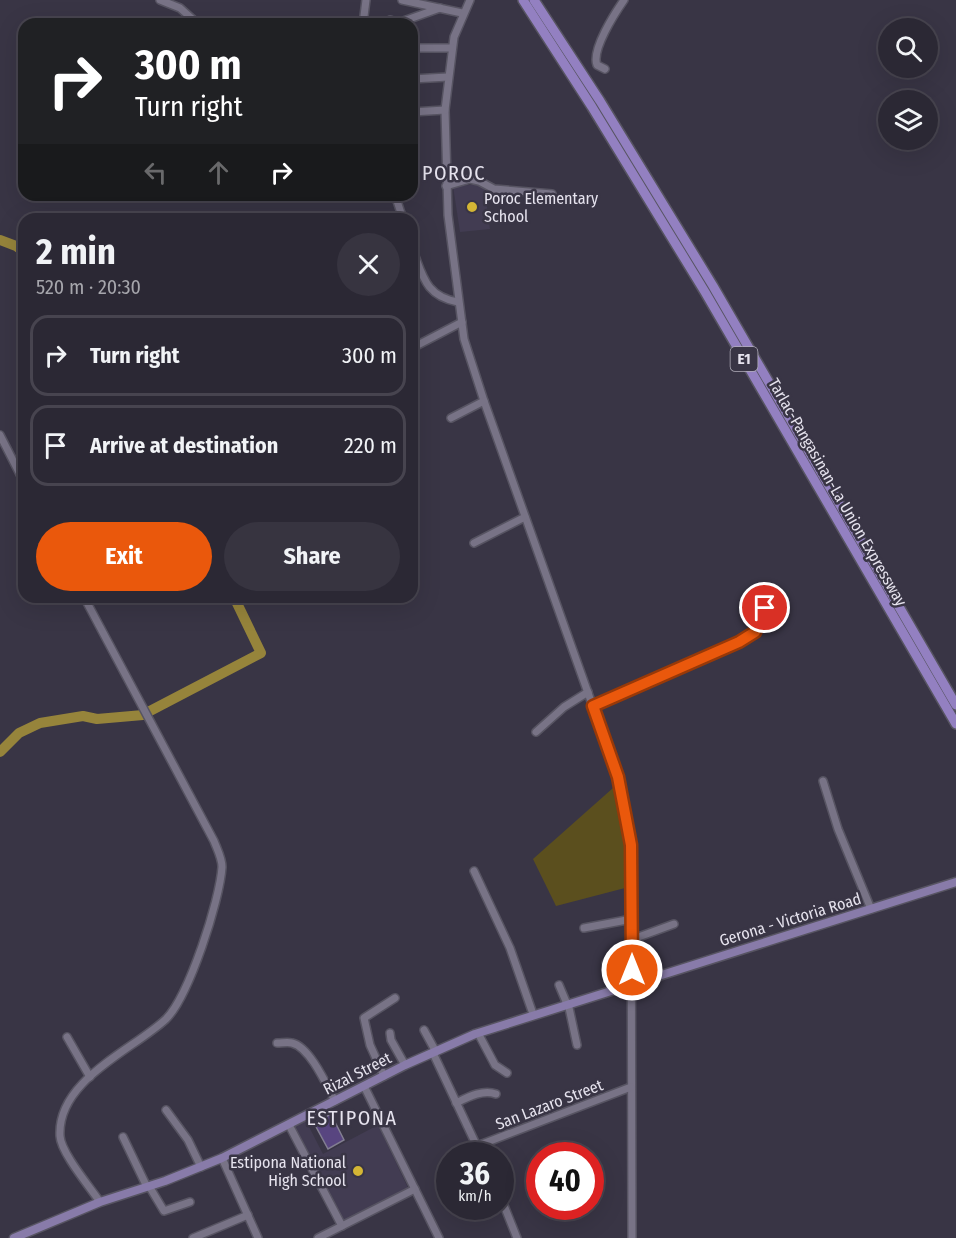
<!DOCTYPE html>
<meta charset="utf-8">
<style>
:root{--surface:#2b2834;--page:#373440;--text:#f1f3f6;--muted:#a6a6ac;--line:#47444f;--accent:#ea580c}
body{margin:0;font-family:"Fira Sans Condensed",sans-serif;background:var(--page);color:var(--text);height:100vh;display:flex;flex-direction:column;font-size:22px;white-space:nowrap}
*{box-sizing:border-box;margin:0}
p{font-size:20px;color:var(--muted)}
.icon{flex:none;width:33px;height:33px;fill:none;stroke:currentColor;stroke-width:2;stroke-linecap:round;stroke-linejoin:round}
.map{position:relative;flex:1;overflow:hidden}
.side{position:absolute;left:18px;top:213px;width:400px;height:390px;display:flex;flex-direction:column;background:var(--surface);border-radius:18px;box-shadow:0 6px 24px #0002,0 0 0 2px var(--line)}
.side>*{flex:none}
.banner{position:absolute;left:18px;top:18px;width:400px;height:183px;border-radius:18px;box-shadow:0 6px 24px #0002,0 0 0 2px var(--line);background:#202124;color:#fff;overflow:hidden}
.tools{position:absolute;left:878px;top:18px;display:grid;gap:12px}
.tools a{display:grid;place-items:center;width:60px;height:60px;border-radius:50%;background:var(--surface);box-shadow:0 6px 24px #0002,0 0 0 2px var(--line);font-size:30px}
.speed{position:absolute;left:436px;top:1142px;display:flex;gap:12px;font-size:30px;font-weight:700;text-align:center}
.speed>*{display:grid;place-content:center;width:78px;height:78px;border-radius:50%;background:var(--surface);box-shadow:0 6px 24px #0002,0 0 0 2px var(--line);line-height:1}
.speed small{font-size:15px;font-weight:400}
.speed .limit{border:9px solid #d22;background:#fff;color:#111}
.pin{position:absolute;display:grid;place-items:center;width:51px;height:51px;color:#fff;margin:-26px;border:3px solid #fff;border-radius:50%;box-shadow:0 2px 6px #0007}
.me{position:absolute;width:66px;margin:-33px;rotate:0deg;stroke-linejoin:round;filter:drop-shadow(0 0 4px #0008)}
.turn{display:flex;align-items:center;gap:21px;height:126px;padding:0 18px;font-size:27px}
.turn .icon{width:78px;height:78px;stroke-width:2.5}
.turn b{display:block;font-size:42px;line-height:51px}
.lanes{display:flex;align-items:center;height:57px;padding:0 18px;background:#0003;justify-content:center;gap:30px;direction:ltr}
.lanes .off{opacity:.35}
.round{display:grid;place-items:center;flex:none;width:63px;height:63px;border-radius:32px;background:var(--page)}
.head{display:flex;align-items:center;justify-content:space-between;height:102px;padding:0 18px}
h1{font-size:36px;font-weight:700;line-height:45px}
.cta{display:flex;gap:12px;margin-top:auto;padding:12px 18px}
.cta a{flex:1;height:69px;border-radius:36px;background:var(--accent);color:#fff;font-size:24px;font-weight:700;line-height:69px;text-align:center}
.cta a+a{background:var(--page);color:var(--text)}
ul{padding:0;list-style:none}
li{display:flex;align-items:center;gap:18px;height:81px;margin:0 12px 9px;padding:0 6px;border:3px solid var(--line);border-radius:18px}
li div{flex:1}
li b{display:block;font-size:22px}
li em{font-style:normal}
.map>svg:first-child{display:block}
.built{fill:#423c52}
.green{fill:#5b4f1e}
.lines{fill:none;stroke-linecap:round;stroke-linejoin:round}
.river{stroke:#96843b;stroke-width:10}
.building{fill:#584580;stroke:#827e91;stroke-width:1.5}
.minor-casing{stroke:#575462;stroke-width:10}
.major-casing{stroke:#575462;stroke-width:11}
.highway-casing{stroke:#575462;stroke-width:12}
.minor{stroke:#787386;stroke-width:7}
.major{stroke:#887ba9;stroke-width:8}
.highway{stroke:#9380c1;stroke-width:9}
.route-casing{stroke:#983908;stroke-width:15}
.route{stroke:#ea580c;stroke-width:10}
.poi-dot{fill:#d4b635;stroke:#393545;stroke-width:2}
.labels{text-anchor:middle;stroke-width:5;stroke-linejoin:round;paint-order:stroke}
.shield{fill:#393545;stroke:#b2afbb;stroke-width:1.5}
.shield-label{font-size:15px;font-weight:bold;fill:#e6e3ee}
.poi-label{font-size:16px;fill:#e6e3ee;stroke:#393545;text-anchor:start}
.street-label{font-size:16px;fill:#e6e3ee;stroke:#393545}
.quarter-label{font-size:20px;letter-spacing:1.5px;fill:#e6e3ee;stroke:#393545}
</style>
<div class="map">
<svg width="956" height="1238" viewBox="0 0 956 1238">
<rect width="100%" height="100%" fill="#393545"/>
<!-- built -->
<g class="built">
<path d="M484 184 490 229 460 232 453 186Z"/>
<path d="M306 1121 323 1154 378 1125 408 1188 342 1221 294 1127Z"/>
</g>
<!-- green -->
<path class="green" d="M613 788 625 844V888L556 906 533 859Z"/>
<g class="lines">
<!-- river -->
<g class="river">
<path d="M0 240 16 246 24 252"/>
<path d="M150 711 261 653 234 597"/>
<path d="M0 752 19 733 40 723 83 716 97 719 143 715"/>
</g>
</g>
<!-- building -->
<path class="building" d="M331 1114 344 1140 328 1149 314 1123Z"/>
<g class="lines">
<defs>
<g id="minor">
<path d="M160 0 180 8 198 24"/>
<path d="M402 0 462 13"/>
<path d="M470 0 454 37 445 110 448 215 464 339 484 401 618 777 631 845 632 1238"/>
<path d="M390 20 398 23 440 8"/>
<path d="M363 24 366 0"/>
<path d="M412 48H452"/>
<path d="M605 69 597 65C591 50 615 13 624 0"/>
<path d="M412 79 448 77"/>
<path d="M412 112 445 110"/>
<path d="M446 186 470 179 479 181 494 189 552 194"/>
<path d="M395 195 403 219"/>
<path d="M412 248C423 276 425 296 458 302"/>
<path d="M412 348 462 322"/>
<path d="M451 418 484 401"/>
<path d="M0 435 24 482"/>
<path d="M474 543 525 517"/>
<path d="M84 597 214 841C217 849 222 858 222 867 220 900 189 996 166 1019 133 1050 57 1080 60 1136 61 1153 90 1187 100 1202"/>
<path d="M593 706 739 642 755 632 765 608"/>
<path d="M536 732 564 707 588 692"/>
<path d="M823 781 838 829 871 909"/>
<path d="M474 871 510 948 533 1014"/>
<path d="M584 928 632 919"/>
<path d="M633 939 674 924"/>
<path d="M606 963 632 957"/>
<path d="M559 985 567 1004"/>
<path d="M568 1003 577 1045"/>
<path d="M424 1030 436 1052"/>
<path d="M390 1033 391 1040 405 1065"/>
<path d="M478 1033 495 1065 507 1073"/>
<path d="M67 1037 90 1077"/>
<path d="M277 1043C282 1043 288 1042 292 1043 310 1047 327 1086 335 1101"/>
<path d="M433 1053 481 1155"/>
<path d="M384 1076 370 1045 364 1018 395 998"/>
<path d="M364 1086 439 1238"/>
<path d="M456 1103C468 1097 483 1089 496 1094"/>
<path d="M166 1110 188 1140 201 1167"/>
<path d="M289 1125 342 1226"/>
<path d="M123 1137 147 1187"/>
<path d="M477 1146 631 1087"/>
<path d="M222 1158 258 1238"/>
<path d="M149 1186 164 1211 190 1202"/>
<path d="M501 1198 517 1238"/>
<path d="M467 1213 473 1206"/>
<path d="M193 1238 248 1215"/>
<path d="M318 1238 415 1189"/>
</g>
<path id="major" d="M14 1238 100 1202 165 1181 222 1158 405 1065 475 1034 956 882"/>
<g id="highway">
<path d="M523 0 592 107 705 292 956 724"/>
<path d="M534 0 600 101 713 286 956 705"/>
</g>
</defs>
<!-- minor casing -->
<use href="#minor" class="minor-casing"/>
<!-- major casing -->
<use href="#major" class="major-casing"/>
<!-- highway casing -->
<use href="#highway" class="highway-casing"/>
<!-- minor -->
<use href="#minor" class="minor"/>
<!-- major -->
<use href="#major" class="major"/>
<!-- highway -->
<use href="#highway" class="highway"/>
</g>
<g class="lines">
<defs>
<path id="route" d="M632 970 631 845 618 777 593 706 739 642 755 632 765 608"/>
</defs>
<!-- route casing -->
<use href="#route" class="route-casing"/>
<!-- route -->
<use href="#route" class="route"/>
</g>
<!-- markers -->
<g class="poi-dot">
<circle cx="472" cy="207" r="6"/>
<circle cx="358" cy="1171" r="6"/>
</g>
<g class="labels">
<!-- shield labels -->
<rect class="shield" x="730.5" y="347" width="27" height="24" rx="4.5"/>
<g class="shield-label">
<text x="744" y="364">E1</text>
</g>
<!-- poi labels -->
<g class="poi-label">
<text x="484" y="204">Poroc Elementary<tspan x="484" dy="18">School</tspan></text>
<text x="346" y="1168" text-anchor="end">Estipona National<tspan x="346" dy="18">High School</tspan></text>
</g>
<!-- street labels -->
<g class="street-label">
<text transform="translate(838 492) rotate(60)" y="6">Tarlac-Pangasinan-La Union Expressway</text>
<text transform="translate(790 919) rotate(-17)" y="6">Gerona - Victoria Road</text>
<text transform="translate(357 1073) rotate(-27)" y="6">Rizal Street</text>
<text transform="translate(549 1104) rotate(-21)" y="6">San Lazaro Street</text>
</g>
<!-- quarter labels -->
<g class="quarter-label">
<text x="454" y="180">POROC</text>
<text x="352" y="1125">ESTIPONA</text>
</g>
</g>
</svg>
<div class="tools">
<a><svg class="icon" aria-label="search" viewBox="0 0 24 24"><circle cx="10" cy="10" r="6"/><path d="M15 15l6 6"/></svg></a>
<a><svg class="icon" aria-label="layers" viewBox="0 0 24 24"><path d="M12 4l9 5-9 5-9-5zM3 14l9 5 9-5"/></svg></a>
</div>
<div class="speed"><div>36<small>km/h</small></div><div class="limit">40</div></div>
<div class="pin" style="left:765px;top:608px;background:#d93025"><svg class="icon" aria-label="arrive" viewBox="0 0 24 24"><path d="M6 21V4h12l-3 4 3 4H6"/></svg></div>
<svg class="me" style="left:632px;top:970px" viewBox="-20 -20 40 40"><circle r="17" fill="#ea580c" stroke="#fff" stroke-width="3"/><path d="M0-11L8 9 0 5-8 9z" fill="#fff"/></svg>
<div class="banner">
<div class="turn"><svg class="icon" aria-label="right" viewBox="0 0 24 24"><path d="M7 20v-9h11M14 6l5 5-5 5"/></svg><div><b>300 m</b>Turn right</div></div>
<div class="lanes"><svg class="icon off" aria-label="left" viewBox="0 0 24 24"><path d="M17 20v-9H6M10 6l-5 5 5 5"/></svg><svg class="icon off" aria-label="ahead" viewBox="0 0 24 24"><path d="M12 20V5M6 11l6-6 6 6"/></svg><svg class="icon" aria-label="right" viewBox="0 0 24 24"><path d="M7 20v-9h11M14 6l5 5-5 5"/></svg></div>
</div>
<section class="side">
<div class="head"><div><h1>2 min</h1><p>520 m · 20:30</p></div><a class="round"><svg class="icon" aria-label="close" viewBox="0 0 24 24"><path d="M6 6l12 12M18 6L6 18"/></svg></a></div>
<ul>
<li><svg class="icon" aria-label="right" viewBox="0 0 24 24"><path d="M7 20v-9h11M14 6l5 5-5 5"/></svg><div><b>Turn right</b></div><em>300 m</em></li>
<li><svg class="icon" aria-label="arrive" viewBox="0 0 24 24"><path d="M6 21V4h12l-3 4 3 4H6"/></svg><div><b>Arrive at destination</b></div><em>220 m</em></li>
</ul>
<div class="cta"><a>Exit</a><a>Share</a></div>
</section>
</div>
